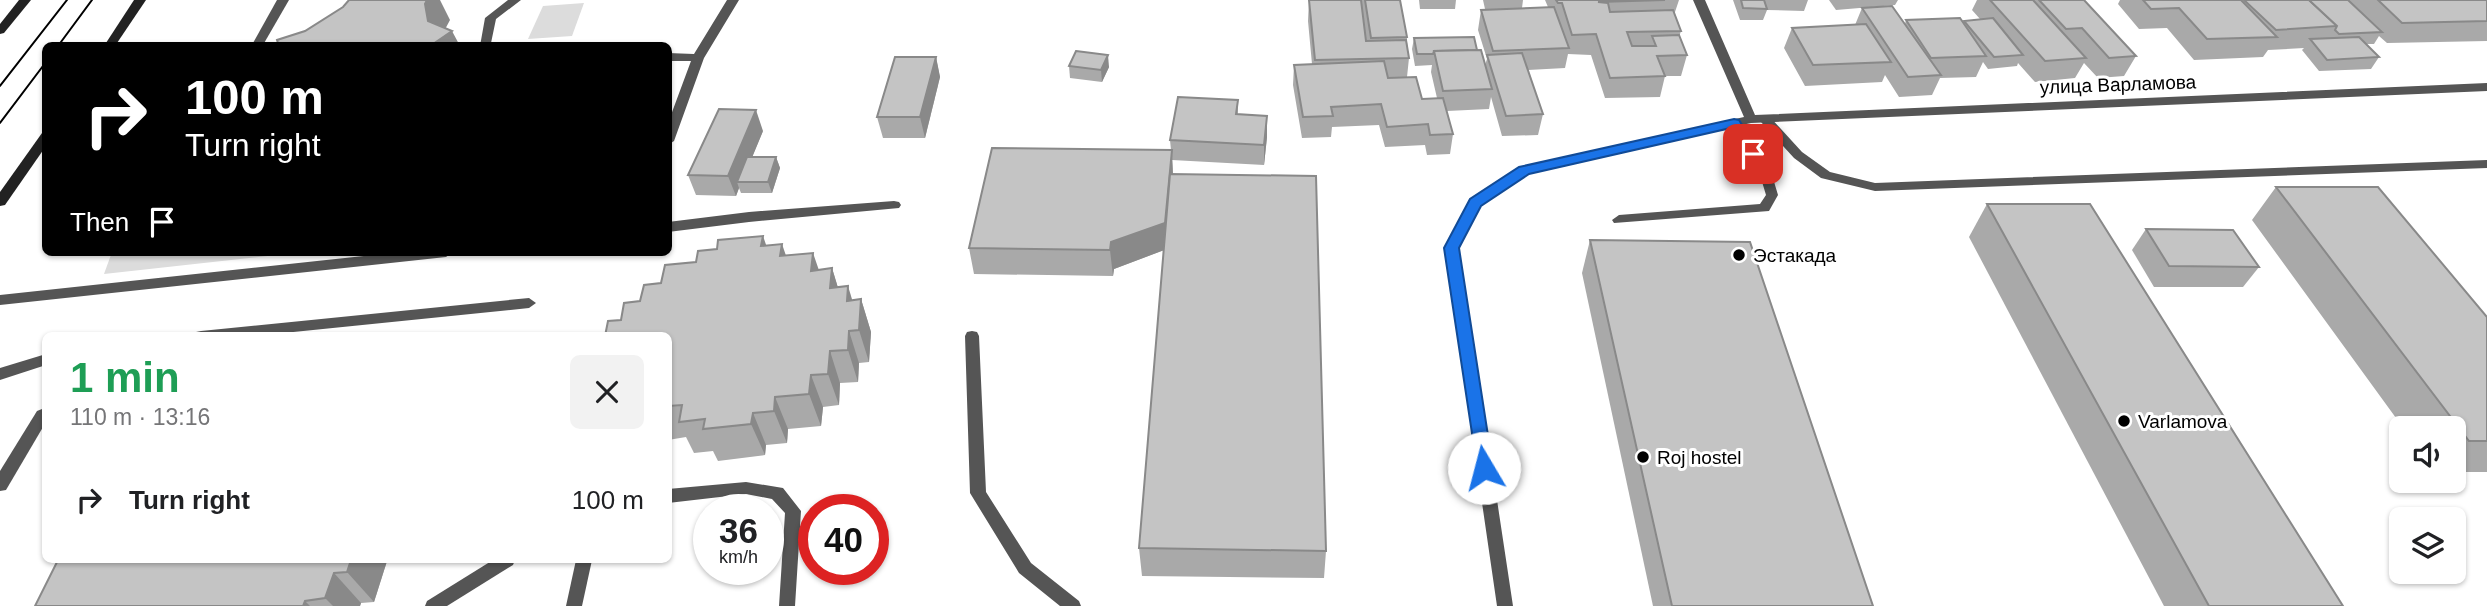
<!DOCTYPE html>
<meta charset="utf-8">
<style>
:root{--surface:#fff;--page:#f2f2f2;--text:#202124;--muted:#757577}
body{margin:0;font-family:Helvetica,sans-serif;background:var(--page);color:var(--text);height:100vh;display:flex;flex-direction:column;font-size:26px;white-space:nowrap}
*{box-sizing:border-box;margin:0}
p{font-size:23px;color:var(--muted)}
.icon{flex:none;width:38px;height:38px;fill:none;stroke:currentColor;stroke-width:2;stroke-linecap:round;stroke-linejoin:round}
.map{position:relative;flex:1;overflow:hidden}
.sheet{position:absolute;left:42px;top:332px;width:630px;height:231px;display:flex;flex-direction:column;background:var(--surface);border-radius:10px;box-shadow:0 2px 5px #0004}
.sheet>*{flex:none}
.guide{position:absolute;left:42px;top:42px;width:630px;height:214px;border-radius:10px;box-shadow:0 2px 5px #0004;background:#000;color:#fff;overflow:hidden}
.controls{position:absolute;left:2389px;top:416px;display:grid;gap:14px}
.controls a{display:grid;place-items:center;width:77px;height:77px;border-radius:10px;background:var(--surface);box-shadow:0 2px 5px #0004;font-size:35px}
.speed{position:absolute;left:693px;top:494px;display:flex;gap:14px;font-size:35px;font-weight:700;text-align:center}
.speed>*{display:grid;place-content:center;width:91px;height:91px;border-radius:50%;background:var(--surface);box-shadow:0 2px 5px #0004;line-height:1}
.speed small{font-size:18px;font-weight:400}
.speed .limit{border:10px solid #d22;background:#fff;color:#111}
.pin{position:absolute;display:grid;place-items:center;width:60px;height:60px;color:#fff;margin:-30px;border-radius:14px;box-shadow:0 4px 10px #0006}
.me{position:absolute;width:77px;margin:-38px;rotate:352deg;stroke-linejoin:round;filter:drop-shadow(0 0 5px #0008)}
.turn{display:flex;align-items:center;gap:24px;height:147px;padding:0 28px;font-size:32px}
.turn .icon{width:91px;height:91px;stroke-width:2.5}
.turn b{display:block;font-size:49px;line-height:60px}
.then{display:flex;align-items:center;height:66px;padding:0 28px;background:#0003;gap:14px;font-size:26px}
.round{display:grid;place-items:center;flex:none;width:74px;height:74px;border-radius:10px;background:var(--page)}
.summary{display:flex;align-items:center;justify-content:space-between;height:119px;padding:0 28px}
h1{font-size:42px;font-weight:600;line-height:52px;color:#1e9e55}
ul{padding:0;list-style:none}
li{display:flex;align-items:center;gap:21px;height:98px;padding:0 28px}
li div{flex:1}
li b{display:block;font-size:26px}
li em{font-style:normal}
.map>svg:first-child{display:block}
.green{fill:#dcdcdc}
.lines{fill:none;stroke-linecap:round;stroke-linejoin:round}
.service{fill:#555;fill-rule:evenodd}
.tertiary{fill:#555;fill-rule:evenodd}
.secondary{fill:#222;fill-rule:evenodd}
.tram{stroke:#000;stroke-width:2}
.wall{fill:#a9a9a9}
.shaded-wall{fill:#898989}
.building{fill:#c4c4c4;stroke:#898989;stroke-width:2}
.route{fill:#1a73e8;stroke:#114b97;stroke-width:2}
.poi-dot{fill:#000;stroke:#fff;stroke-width:2.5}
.labels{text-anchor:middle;stroke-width:6;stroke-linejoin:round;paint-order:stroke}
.street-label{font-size:19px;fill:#000;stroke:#fff}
.poi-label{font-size:19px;fill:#000;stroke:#fff;text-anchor:start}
</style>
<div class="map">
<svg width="2487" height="606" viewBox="0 0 2487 606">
<rect width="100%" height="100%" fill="#fff"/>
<!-- green -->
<g class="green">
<path d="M584 3 572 36 528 39 543 6Z"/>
<path d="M112 252H304L104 274Z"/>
</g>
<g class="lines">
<!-- service -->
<g class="service">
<path d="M277 0H289L263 45H255L253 43Z"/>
<path d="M508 0H521L496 19 491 43 493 46H480L485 18Z"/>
<path d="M727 0H739L704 58 674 141 668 145V123L691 61H668V53L694 54Z"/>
<path d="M1765 115 1769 116 1802 152 1830 172 1875 183 2487 160V168L1875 191 1821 178 1794 158 1761 122 1759 119 1761 116Z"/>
<path d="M1734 119 1738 120 1772 175 1778 195 1769 211 1614 223 1612 220 1619 215 1760 204 1766 195 1760 175 1728 123Z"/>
<path d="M894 201 899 202 901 205 899 208 749 222 668 232V222L749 212Z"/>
<path d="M401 252H453L446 257 0 305V295Z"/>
<path d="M529 298 536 303 529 308 254 336H194L196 332 201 331Z"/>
<path d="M972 331 977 332 979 336 986 492 1031 563 1079 601 1081 606H1060L1019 573 970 493 965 336 967 332Z"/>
<path d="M46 354V365L0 380V368Z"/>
<path d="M42 409 46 410V422L6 490 0 491V471L37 411Z"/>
<path d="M746 482 783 488 801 511 795 606H779L785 513 772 499 746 494 668 503V489Z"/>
<path d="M493 560H515L513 565 447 606H425L427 601Z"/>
<path d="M576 560H592L582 606H566Z"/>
</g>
<!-- tertiary -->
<path class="tertiary" d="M1693 0H1705L1755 115 2487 83V91L1751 123 1528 173 1480 206 1459 248 1513 606H1497L1445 248 1470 200 1520 167 1744 117Z"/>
<!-- secondary -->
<g class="secondary">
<path d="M19 0H31L4 33 0 34V24Z"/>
<path d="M134 0H146L115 46H104Z"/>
<path d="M46 132V146L5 205 0 206V192L42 133Z"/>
</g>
<!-- tram -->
<g class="tram">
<path d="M58 46 92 0"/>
<path d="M0 86 67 0"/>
<path d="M0 123 46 62"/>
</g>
</g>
<!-- wall -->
<g class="wall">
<path d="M1309 0 1361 3V0H1400L1407 37V42L1409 58 1407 77 1422 99 1437 98 1431 72 1432 65 1415 66 1412 49 1414 38 1477 50 1485 65 1487 59 1478 30 1481 10 1485 9 1483 0H1523L1522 8 1548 7 1545 0H1679L1674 15 1681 31 1679 37 1687 55 1681 76H1665L1660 97 1605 98 1591 55 1568 54 1565 68 1528 70 1543 114 1538 135 1502 136 1491 97 1489 109 1447 111 1453 134 1450 154 1427 155 1425 145 1385 147 1379 125 1332 127 1331 137 1302 138 1293 85 1294 65 1312 64 1308 21Z"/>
<path d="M1419 0H1456L1455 9H1420Z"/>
<path d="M1733 0H1808L1804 11 1767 10 1763 20H1740Z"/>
<path d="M1829 0H1898L1895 5 1836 10Z"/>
<path d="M1977 0H2084L2136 56 2124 76 2098 78 2084 63 2075 78 2035 82 2018 63 2017 66 1988 69 1983 62 1976 77 1940 78 1932 95 1899 97 1885 75 1882 82 1805 86 1784 48 1792 28 1855 25 1862 8 1905 24 1906 20 1963 23 1964 21 1980 19 1972 10Z"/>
<path d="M2120 0H2487V41L2387 43 2379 36 2374 44H2366L2379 57 2371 69 2319 71 2302 50 2304 48 2268 50 2263 57 2194 60 2167 28 2139 29 2118 4Z"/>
<path d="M936 57 940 77 925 138H883L877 117Z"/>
<path d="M1069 66 1109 67 1102 82 1070 78Z"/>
<path d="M1238 100V114L1267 116V137L1264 165 1172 160 1173 174 1326 551 1324 578 1142 576 1139 548 1164 250 1114 269 1113 276 974 274 969 248 1171 150 1170 140Z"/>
<path d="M763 131 752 157H776L780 168 772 193H741L739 188 736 196 696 195 688 175Z"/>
<path d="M2276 187 2487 317V472H2454V429H2404L2252 220Z"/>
<path d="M1987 204 2343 606H2164L1969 237Z"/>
<path d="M2146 229 2259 267 2243 287H2154L2132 250Z"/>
<path d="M1590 240 1873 606H1653L1582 273Z"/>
<path d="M766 245 786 256 819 270 832 268 838 288 852 300 861 299 871 332 869 362 859 363 858 382 840 383 839 405 823 407 821 426 788 429 787 443 766 445 765 455 718 461 713 451 694 453 686 437 668 440V336L621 320 661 283 696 262Z"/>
<path d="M58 560H386L387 561 374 602 361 603 360 606H35Z"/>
</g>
<!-- shaded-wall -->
<g class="shaded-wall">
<path d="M427 0H440L450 20 442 35 452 31 460 46H430L425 4Z"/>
<path d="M1108 55 1109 67 1102 82 1101 70Z"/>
<path d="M936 57 940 77 925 138 920 117Z"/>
<path d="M756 110 763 131 742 182H737L739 188 736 196 728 176Z"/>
<path d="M1267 116V137L1264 165V145Z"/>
<path d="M1172 150 1173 177 1167 249 1114 269 1113 276 1110 250 1111 242Z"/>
<path d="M776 157 780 168 772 193 768 182Z"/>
<path d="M763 236 774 268 761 246Z"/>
<path d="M782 244 793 276 780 256Z"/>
<path d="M813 253 824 285 811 271Z"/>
<path d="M832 268 842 301 830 288Z"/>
<path d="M848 286 858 319 847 301Z"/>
<path d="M861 299 871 332 869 362 859 330Z"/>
<path d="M849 331 859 363 858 382 848 350Z"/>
<path d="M830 351 840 383 839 405 828 374Z"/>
<path d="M811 375 823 407 821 426 809 394Z"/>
<path d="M775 397 788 429 787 443 774 411Z"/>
<path d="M753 413 766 445 765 455 751 424Z"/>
<path d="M351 560H386L387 561 374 602 347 572Z"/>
<path d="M334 573 361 603 360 606H333L325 598Z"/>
<path d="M305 601 310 606H303Z"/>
</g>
<!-- building -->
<g class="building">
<path d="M349 0H427L425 4 428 21 452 31 430 46H279L277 40 305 31 343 7Z"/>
<path d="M1309 0H1361L1366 41 1406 40 1409 58 1315 60Z"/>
<path d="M1365 0H1400L1407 37 1371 38Z"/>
<path d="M1556 0H1665L1598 2 1608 3 1610 12 1673 10 1681 31 1627 32 1632 46H1656L1652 36 1679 35 1687 55 1657 56 1665 76 1610 78 1596 34 1572 35 1562 3H1558Z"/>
<path d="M1741 0H1764L1767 9 1743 8Z"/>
<path d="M1990 0H2033L2086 58 2045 61Z"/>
<path d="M2039 0H2084L2136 56 2109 58 2082 28 2066 29Z"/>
<path d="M2143 0H2241L2277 37 2207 39 2179 8 2151 9Z"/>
<path d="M2244 0H2309L2337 26 2276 30Z"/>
<path d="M2309 0H2348L2382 32 2339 34 2335 30 2337 26Z"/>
<path d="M2378 0H2487V21L2402 23Z"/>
<path d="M1892 6 1941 75 1908 77 1862 8Z"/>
<path d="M1554 7 1569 48 1493 51 1481 10Z"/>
<path d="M1960 18 1986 56 1931 58 1906 20Z"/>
<path d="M1993 18 2023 55 1994 57 1964 21Z"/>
<path d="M1866 24 1891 62 1813 65 1792 28Z"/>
<path d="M1474 37 1477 50 1434 51 1433 54H1417L1414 38Z"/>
<path d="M2359 37 2379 57 2327 60 2310 39Z"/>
<path d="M1481 50 1492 89 1443 91 1434 51Z"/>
<path d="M1076 51 1108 55 1101 70 1069 66Z"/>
<path d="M1522 53 1543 114 1506 116 1487 55Z"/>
<path d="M895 57H936L920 117H877Z"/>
<path d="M1384 61 1388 78 1416 77 1422 99 1443 98 1453 134 1430 135 1428 124 1387 127 1381 104 1331 107 1333 116 1303 117 1294 65Z"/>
<path d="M1178 97 1238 100 1236 114 1267 116 1264 145 1170 140Z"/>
<path d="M719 109 756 110 728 176 688 175Z"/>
<path d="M992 148 1172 150 1165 223 1111 242 1110 250 969 248Z"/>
<path d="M747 157H776L768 182H737Z"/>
<path d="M1170 174 1316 176 1326 551 1139 548Z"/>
<path d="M2276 187H2378L2487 317V441H2469Z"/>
<path d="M1987 204H2090L2343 606H2209Z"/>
<path d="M2146 229 2233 230 2259 267 2169 266Z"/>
<path d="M763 236 761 246 782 244 780 256 813 253 811 271 832 268 830 288 848 286 847 301 861 299 859 330 849 331 848 350 830 351 828 374 811 375 809 394 775 397 774 411 753 413 751 424 703 429 705 419 679 422 682 405 668 406V336H605L608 321 621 320 624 303 640 301 644 285 661 283 665 265 696 262 698 251 717 249 718 240Z"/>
<path d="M1590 240 1750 242 1873 606H1672Z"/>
<path d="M58 560H351L347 572 334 573 325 598 305 601 303 606H35Z"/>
</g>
<!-- route -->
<path class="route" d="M1734 119 1739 120 1760 154 1758 157H1748L1731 128 1529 174 1481 206 1459 248 1493 468 1491 473 1484 475 1478 473 1444 248 1470 199 1519 167Z"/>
<!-- markers -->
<g class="poi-dot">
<circle cx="1739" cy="255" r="7"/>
<circle cx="2124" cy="421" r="7"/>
<circle cx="1643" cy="457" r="7"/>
</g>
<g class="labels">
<!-- street labels -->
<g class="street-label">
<text transform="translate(2118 84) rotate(-2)" y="7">улица Варламова</text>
</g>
<!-- poi labels -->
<g class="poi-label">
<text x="1753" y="262">Эстакада</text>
<text x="2138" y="428">Varlamova</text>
<text x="1657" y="464">Roj hostel</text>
</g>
</g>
</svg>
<div class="controls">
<a><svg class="icon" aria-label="sound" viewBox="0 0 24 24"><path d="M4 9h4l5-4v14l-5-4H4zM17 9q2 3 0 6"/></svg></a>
<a><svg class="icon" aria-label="layers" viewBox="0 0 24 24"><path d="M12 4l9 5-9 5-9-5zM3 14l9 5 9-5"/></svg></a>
</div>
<div class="speed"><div>36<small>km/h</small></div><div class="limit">40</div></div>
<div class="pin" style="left:1753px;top:154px;background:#d93025"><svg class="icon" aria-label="arrive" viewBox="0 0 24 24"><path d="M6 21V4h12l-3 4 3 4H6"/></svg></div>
<svg class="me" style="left:1484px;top:468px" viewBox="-20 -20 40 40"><circle r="19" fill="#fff"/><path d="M0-13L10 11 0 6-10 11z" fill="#1a73e8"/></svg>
<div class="guide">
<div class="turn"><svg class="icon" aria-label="right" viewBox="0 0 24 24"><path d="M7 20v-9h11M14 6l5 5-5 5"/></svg><div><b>100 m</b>Turn right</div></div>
<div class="then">Then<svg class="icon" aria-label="arrive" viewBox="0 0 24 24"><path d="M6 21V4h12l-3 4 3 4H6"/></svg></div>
</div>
<section class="sheet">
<div class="summary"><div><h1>1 min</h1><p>110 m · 13:16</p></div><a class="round"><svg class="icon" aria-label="close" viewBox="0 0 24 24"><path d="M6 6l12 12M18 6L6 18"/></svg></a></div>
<ul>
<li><svg class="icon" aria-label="right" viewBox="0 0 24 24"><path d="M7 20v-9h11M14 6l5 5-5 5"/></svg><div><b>Turn right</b></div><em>100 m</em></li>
</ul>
</section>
</div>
